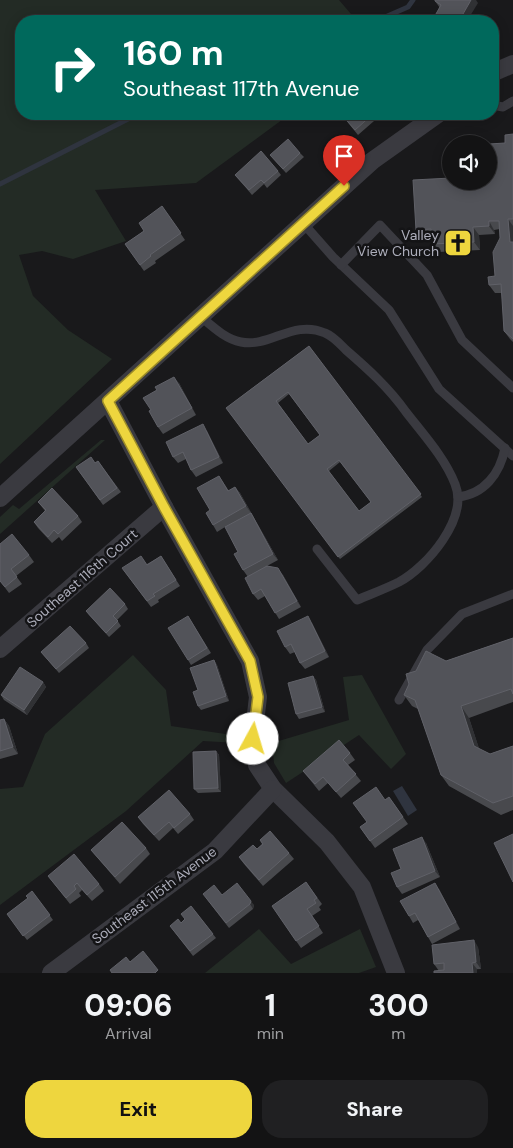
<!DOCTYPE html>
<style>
:root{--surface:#131314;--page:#202022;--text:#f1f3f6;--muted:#9d9ea0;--line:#323234;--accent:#eed63e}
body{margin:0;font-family:"DM Sans",sans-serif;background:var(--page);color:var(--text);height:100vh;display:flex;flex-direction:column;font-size:19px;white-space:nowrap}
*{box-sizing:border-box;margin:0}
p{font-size:16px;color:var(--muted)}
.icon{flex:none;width:28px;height:28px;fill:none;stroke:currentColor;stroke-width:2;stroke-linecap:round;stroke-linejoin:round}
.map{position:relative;height:973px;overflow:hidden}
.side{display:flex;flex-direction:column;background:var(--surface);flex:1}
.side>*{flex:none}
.guide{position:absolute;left:15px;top:15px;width:484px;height:105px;border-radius:20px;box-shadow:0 2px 12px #0003,0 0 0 1px var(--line);background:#00695c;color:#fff;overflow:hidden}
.tools{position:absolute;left:442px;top:135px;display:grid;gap:10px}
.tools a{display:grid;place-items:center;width:55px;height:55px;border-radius:50%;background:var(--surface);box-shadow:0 2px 12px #0003,0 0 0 1px var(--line);font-size:25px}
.pin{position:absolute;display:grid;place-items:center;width:42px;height:42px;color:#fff;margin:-51px -21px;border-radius:50% 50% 50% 0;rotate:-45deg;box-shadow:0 0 5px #0007}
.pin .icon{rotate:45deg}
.me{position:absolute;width:55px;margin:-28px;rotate:6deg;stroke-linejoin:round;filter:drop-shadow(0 0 4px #0008)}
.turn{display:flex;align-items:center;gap:18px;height:105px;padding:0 25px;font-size:22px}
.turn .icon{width:65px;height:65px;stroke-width:2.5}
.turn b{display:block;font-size:35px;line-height:42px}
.eta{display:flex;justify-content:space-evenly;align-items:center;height:85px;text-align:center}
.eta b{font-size:30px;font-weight:800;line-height:35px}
.primary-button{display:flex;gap:10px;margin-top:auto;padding:10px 25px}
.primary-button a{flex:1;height:58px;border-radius:20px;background:var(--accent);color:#111;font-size:20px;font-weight:800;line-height:58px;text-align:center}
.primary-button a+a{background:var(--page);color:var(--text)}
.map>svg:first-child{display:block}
.green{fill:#232b25}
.water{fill:#2f343f}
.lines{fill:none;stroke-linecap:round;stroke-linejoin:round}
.stream{stroke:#2f343f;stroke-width:5}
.lane{stroke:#3a3a40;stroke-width:9}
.street{stroke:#3a3a40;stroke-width:18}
.wall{fill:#48494d;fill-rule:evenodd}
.shaded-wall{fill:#303134}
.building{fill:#525359;stroke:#606168;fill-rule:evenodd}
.route-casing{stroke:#9b8b28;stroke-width:12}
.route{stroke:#eed63e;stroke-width:9}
.labels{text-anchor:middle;stroke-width:5;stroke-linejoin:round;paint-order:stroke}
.poi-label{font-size:14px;fill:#acadba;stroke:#141416;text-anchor:end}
.street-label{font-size:14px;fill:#acadba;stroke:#141416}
</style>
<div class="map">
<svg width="513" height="973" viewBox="0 0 513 973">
<rect width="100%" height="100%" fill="#19191b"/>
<!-- green -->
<g class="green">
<path d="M0 0H339L357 21H21V114H290L196 183 95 190 126 241 73 259 42 251 19 255 33 296 68 330 112 359 0 464Z"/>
<path d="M101 440H105L0 534V517L13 505 19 509Z"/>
<path d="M133 655 166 690 171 726 239 736 238 743 203 741 126 811 0 905V789L23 787 45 734Z"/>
<path d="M362 675 406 754 391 769 359 735 286 783 274 763 272 743 349 720 343 677Z"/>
<path d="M259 929 291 964 360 929 376 967 359 973H205Z"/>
</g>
<!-- water -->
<path class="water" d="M402 786 417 810 408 816 393 791Z"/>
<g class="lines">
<!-- stream -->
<g class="stream">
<path d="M376 21 408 7 413 0"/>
<path d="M0 184 138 114"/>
</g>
<!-- lane -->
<g class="lane">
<path d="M492 105 503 107 513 101"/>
<path d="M303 223 333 257 389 310 439 389 513 456"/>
<path d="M341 265 380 225 427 275 462 340 513 388"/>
<path d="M200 316C212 326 225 339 241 342 270 348 293 319 325 333 333 336 340 344 346 350 368 369 389 388 406 412 423 434 445 458 455 484 469 518 427 567 399 582 385 589 371 594 357 600L317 549"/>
<path d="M458 497C484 494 500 474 505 448"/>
<path d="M399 700 427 650 462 614 513 594"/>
</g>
<!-- street -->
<g class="street">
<path d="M492 73 513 64"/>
<path d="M108 401 164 507 250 661 258 697 253 739 257 765 273 789 327 842 362 887 396 973"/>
<path d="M0 498 372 161 438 114"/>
<path d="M0 649 164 507"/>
<path d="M51 973 215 851 273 789"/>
</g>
</g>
<!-- wall -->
<g class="wall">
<path d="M435 1 478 3 440 8Z"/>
<path d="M343 114H382L358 135 345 119 342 115Z"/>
<path d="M513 134V342L510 339 504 331 502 293H495L489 285 495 276 500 238V229L494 230 495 234 479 235 480 250 438 252 432 244 431 238 421 239 416 230 489 181 505 143Z"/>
<path d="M300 153 304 157 286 173 270 155Z"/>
<path d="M278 171 281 175 267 188 264 184 252 195 235 175Z"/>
<path d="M162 206 185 240 155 261 156 263 144 271 125 244 144 231Z"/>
<path d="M309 346 422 497 340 559 226 408ZM289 394 320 435 308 444 278 403ZM340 462 371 502 359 511 329 471Z"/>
<path d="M179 383 196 415 163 434 158 427Z"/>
<path d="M207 431 223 463 196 477 191 470 186 459 178 463 173 457Z"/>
<path d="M98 461 121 492 103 505 76 467 95 463Z"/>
<path d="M219 476 229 491 235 487 240 493 278 560 267 566 283 575 301 607 279 619 265 596 258 600 253 594 248 577 243 570 238 552 225 527 217 532 213 525 210 510Z"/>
<path d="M38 502 78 516 82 522 62 541 59 537 52 543 38 528 34 522 45 511Z"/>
<path d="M0 544 29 555 34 562 16 576 22 584 9 593 0 581Z"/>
<path d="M161 556 180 586 158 600 159 602 151 607 122 568 147 564Z"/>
<path d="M125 604 128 609 117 620 121 626 109 637 89 615 86 611Z"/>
<path d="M188 616 211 653 191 665 188 660Z"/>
<path d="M312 623 329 657 305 669 300 663 295 652 290 654 285 647Z"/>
<path d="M513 638V702L469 718 479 749 490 754 513 746V810L501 815 449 786 441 775 418 709 412 706 404 695 446 661Z"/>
<path d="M86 643 89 648 59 673 41 652Z"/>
<path d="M214 660 217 665 229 701 201 710 198 706V690Z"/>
<path d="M313 676 316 680 325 712 299 719 296 714Z"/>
<path d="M43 682 46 687 27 715 4 700 1 695Z"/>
<path d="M4 719 9 726 18 754 0 759V720Z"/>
<path d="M216 751 219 755 221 792 198 793 194 789Z"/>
<path d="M350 753 355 760 348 765 361 781 341 798 328 783 319 791 303 771Z"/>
<path d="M389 797 408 824 375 848 360 827 367 822 385 800Z"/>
<path d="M190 814 194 820 178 834 173 828 159 841 143 824 138 817Z"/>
<path d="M260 840 289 853 294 859 263 886 244 864 239 857 257 849 262 844Z"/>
<path d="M426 843 440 877 402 894 397 887 401 869Z"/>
<path d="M146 848 150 854 120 884 96 856 91 850Z"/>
<path d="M48 876 99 884 104 891 92 901 82 890 79 893 81 896 70 904Z"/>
<path d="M306 882 322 904 319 907 321 910 312 916 323 933 301 948 272 906Z"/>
<path d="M439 889 460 929 432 944 428 937 418 920 413 923 409 916Z"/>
<path d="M32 891 53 920 27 940 7 914 28 898Z"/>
<path d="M222 895 254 905 253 909 229 928 206 898Z"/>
<path d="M191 906 216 938 193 956 170 926 181 923 185 919Z"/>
<path d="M478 947 481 969 439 971 434 964Z"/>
</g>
<!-- shaded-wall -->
<g class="shaded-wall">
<path d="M471 0H476L478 3 467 21H459Z"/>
<path d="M508 219 513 226V247L510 242Z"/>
<path d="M489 221 494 230 495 234 489 226Z"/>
<path d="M473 227 479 235 480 250 474 242Z"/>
<path d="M174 377 179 383 196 415 192 408Z"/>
<path d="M203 424 207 431 223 463 219 457Z"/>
<path d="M235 487 240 493 251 513 246 506Z"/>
<path d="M251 513 255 520 278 560 273 554Z"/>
<path d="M278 568 283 575 301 607 297 601Z"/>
<path d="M308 616 312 623 329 657 325 651Z"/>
<path d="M214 660 217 665 229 701 226 696Z"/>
<path d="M313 676 316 680 325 712 322 707Z"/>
<path d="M43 682 46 687 27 715 24 710Z"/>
<path d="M461 706 469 718 482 757 474 746Z"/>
<path d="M4 719 9 726 18 754 13 747Z"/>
<path d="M216 751 219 755 221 792 218 788Z"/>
<path d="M422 837 426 843 440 877 435 871Z"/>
<path d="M435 883 439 889 460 929 456 922Z"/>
<path d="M251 901 254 905 253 909 250 904Z"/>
<path d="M474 940 478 947 481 969 476 962Z"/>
<path d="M472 963 477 969V973H473Z"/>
</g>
<!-- building -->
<g class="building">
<path d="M435 0H471L459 21H432L441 5 435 1Z"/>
<path d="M343 114H373L355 130 342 115Z"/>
<path d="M513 134V219H508L510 242H513V339L504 331 501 284 489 285 488 277 495 276 493 252 500 238 499 221H489V226L473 227 474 242 432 244 431 229 416 230 413 180 451 178V181H489V144L505 143V135Z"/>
<path d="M288 139 300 153 283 169 270 155Z"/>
<path d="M261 151 278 171 264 183 261 180 249 190 235 175Z"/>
<path d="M162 206 181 233 150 255 151 256 140 265 125 244 144 231 139 223Z"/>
<path d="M309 346 421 494 338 557 226 408ZM288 392 320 435 308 444 276 401ZM339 460 371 502 359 511 327 469Z"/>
<path d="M174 377 192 408 158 427 149 411 151 410 143 398 157 390 155 387Z"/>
<path d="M203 424 219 457 191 470 183 452 173 457 166 442Z"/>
<path d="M91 457 95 463 98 461 117 488 100 500 76 467Z"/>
<path d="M219 476 228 491 235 487 246 506 213 525 206 513 210 510 197 488Z"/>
<path d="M52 488 78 516 58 534 54 530 48 537 34 522 46 510 38 502Z"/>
<path d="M251 513 273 554 243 570 234 554 238 552 225 527Z"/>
<path d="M12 534 29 555 11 569 17 577 5 587 0 581V544Z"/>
<path d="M141 556 147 565 161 556 176 580 153 594 155 596 147 601 122 568Z"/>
<path d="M267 566 278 568 297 601 275 613 261 589 253 594 245 578Z"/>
<path d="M110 588 125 604 113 616 118 621 106 633 86 611Z"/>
<path d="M188 616 207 648 188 660 168 628Z"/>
<path d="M308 616 325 651 300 663 291 644 285 647 277 631Z"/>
<path d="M70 626 86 643 56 669 41 652Z"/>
<path d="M513 638V694L511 689 461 706 474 746 490 754 513 746V796L493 803 441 775 415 700 404 695 409 684 406 674 416 671 426 651 446 661Z"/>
<path d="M214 660 226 696 198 706 193 692 198 690 190 668Z"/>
<path d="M20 667 43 682 24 710 1 695Z"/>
<path d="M313 676 322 707 296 714 288 683Z"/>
<path d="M4 719 13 747 0 751V720Z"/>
<path d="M339 740 350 753 343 760 356 774 336 792 323 777 315 784 303 771Z"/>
<path d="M216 751 218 788 194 789 193 752Z"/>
<path d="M376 787 385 800 389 797 403 817 370 841 360 827 367 822 353 803Z"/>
<path d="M169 790 190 814 174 828 169 822 154 835 138 817Z"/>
<path d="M122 822 146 848 115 877 91 850Z"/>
<path d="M270 831 289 853 259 880 239 857 253 845 257 849 263 844 260 840Z"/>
<path d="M513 834V882L494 843Z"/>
<path d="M422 837 435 871 397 887 391 873 401 869 393 849Z"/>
<path d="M74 854 99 884 87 895 77 883 74 886 76 889 66 898 48 876Z"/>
<path d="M306 882 317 898 314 900 316 903 307 909 319 926 296 941 272 906Z"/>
<path d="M237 883 251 901 250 904 226 923 203 894 214 885 222 895Z"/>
<path d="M435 883 456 922 428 937 415 913 409 916 400 901Z"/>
<path d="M32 891 50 915 23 936 7 914 28 898 26 896Z"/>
<path d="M191 906 213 934 190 951 170 926 178 919 181 923 185 919 181 914Z"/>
<path d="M474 940 476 962 472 963 473 973H434V971L444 970V963L434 964 432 945Z"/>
<path d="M143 951 158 970 155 973H112L110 970 126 957 130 962Z"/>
</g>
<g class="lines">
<defs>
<path id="route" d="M253 739 258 697 250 661 164 507 108 401 344 186"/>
</defs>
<!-- route casing -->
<use href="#route" class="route-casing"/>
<!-- route -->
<use href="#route" class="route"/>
</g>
<!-- icons -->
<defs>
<symbol id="church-square" viewBox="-11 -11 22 22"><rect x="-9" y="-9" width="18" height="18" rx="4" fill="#eed63e" stroke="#141416"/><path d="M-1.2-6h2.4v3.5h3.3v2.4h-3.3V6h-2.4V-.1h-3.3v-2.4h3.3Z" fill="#111"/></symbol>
</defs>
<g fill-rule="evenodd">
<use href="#church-square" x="442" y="227" width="32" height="32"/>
</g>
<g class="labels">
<!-- poi labels -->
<g class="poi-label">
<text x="439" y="240">Valley<tspan x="439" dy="16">View Church</tspan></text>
</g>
<!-- street labels -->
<g class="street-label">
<text transform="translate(82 578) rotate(-41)" y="5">Southeast 116th Court</text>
<text transform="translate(154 895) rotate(-37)" y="5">Southeast 115th Avenue</text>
</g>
</g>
</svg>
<div class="tools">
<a><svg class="icon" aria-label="sound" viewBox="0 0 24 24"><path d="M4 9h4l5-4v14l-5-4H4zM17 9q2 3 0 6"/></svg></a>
</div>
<div class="pin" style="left:344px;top:186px;background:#d93025"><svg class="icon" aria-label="arrive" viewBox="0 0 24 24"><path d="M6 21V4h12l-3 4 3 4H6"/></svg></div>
<svg class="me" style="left:253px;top:739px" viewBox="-20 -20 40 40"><circle r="19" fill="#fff"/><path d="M0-13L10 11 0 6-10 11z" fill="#eed63e"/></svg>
<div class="guide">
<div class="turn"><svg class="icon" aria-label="right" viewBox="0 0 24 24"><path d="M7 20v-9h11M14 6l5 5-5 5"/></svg><div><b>160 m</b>Southeast 117th Avenue</div></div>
</div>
</div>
<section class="side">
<div class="eta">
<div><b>09:06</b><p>Arrival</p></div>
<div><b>1</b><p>min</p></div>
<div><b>300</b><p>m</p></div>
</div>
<div class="primary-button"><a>Exit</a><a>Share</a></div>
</section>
